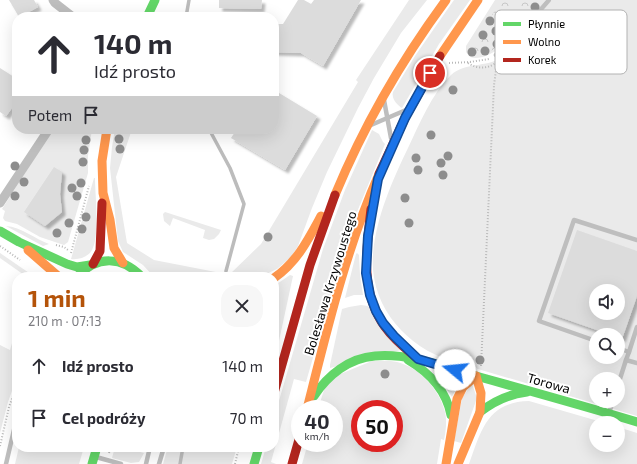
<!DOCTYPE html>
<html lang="pl">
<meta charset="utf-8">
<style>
:root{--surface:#fff;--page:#f7f7f7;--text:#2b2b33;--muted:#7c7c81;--accent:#b45309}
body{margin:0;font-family:"Exo 2",sans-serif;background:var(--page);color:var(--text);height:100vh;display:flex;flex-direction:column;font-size:15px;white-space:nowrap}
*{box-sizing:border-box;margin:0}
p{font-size:13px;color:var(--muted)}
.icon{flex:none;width:22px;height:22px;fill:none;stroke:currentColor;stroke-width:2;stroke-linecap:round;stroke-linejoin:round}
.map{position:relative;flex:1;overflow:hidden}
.panel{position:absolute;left:12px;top:272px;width:267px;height:180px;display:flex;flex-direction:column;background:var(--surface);border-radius:16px;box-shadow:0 4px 16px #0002}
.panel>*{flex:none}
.banner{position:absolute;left:12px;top:12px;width:267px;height:122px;border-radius:16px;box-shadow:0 4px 16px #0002;background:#fff;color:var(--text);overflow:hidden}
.tools{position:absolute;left:589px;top:284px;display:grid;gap:8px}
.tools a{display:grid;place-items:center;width:36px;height:36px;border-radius:50%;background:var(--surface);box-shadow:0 4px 16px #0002;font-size:20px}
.speed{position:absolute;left:291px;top:400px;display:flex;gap:8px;font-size:20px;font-weight:700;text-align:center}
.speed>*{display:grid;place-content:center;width:52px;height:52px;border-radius:50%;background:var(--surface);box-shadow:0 4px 16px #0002;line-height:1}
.speed small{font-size:10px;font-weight:400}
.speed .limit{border:6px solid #d22;background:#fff;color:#111}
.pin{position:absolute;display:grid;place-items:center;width:34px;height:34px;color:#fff;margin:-17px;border:2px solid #fff;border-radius:50%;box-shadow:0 1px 4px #0007}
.me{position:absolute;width:44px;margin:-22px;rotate:287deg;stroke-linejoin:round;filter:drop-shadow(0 0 3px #0008)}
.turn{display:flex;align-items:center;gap:14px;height:84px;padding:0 16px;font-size:18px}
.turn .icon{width:52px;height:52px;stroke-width:2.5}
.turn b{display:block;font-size:28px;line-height:34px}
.then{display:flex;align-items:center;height:38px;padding:0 16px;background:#0003;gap:8px;font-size:15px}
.round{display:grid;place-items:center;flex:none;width:42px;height:42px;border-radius:16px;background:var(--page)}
.head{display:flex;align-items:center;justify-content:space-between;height:68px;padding:0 16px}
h1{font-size:24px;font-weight:700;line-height:30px;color:var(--accent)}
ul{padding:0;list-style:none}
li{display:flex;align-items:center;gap:12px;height:52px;padding:0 16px}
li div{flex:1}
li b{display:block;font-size:15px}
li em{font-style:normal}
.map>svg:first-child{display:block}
.green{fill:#eaeaea;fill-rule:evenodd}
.forest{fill:url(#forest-crowns)}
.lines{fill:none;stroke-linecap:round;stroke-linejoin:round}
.stream{stroke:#bcbcbc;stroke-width:3.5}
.building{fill:#dcdcdc;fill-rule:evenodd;filter:url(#shadow)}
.path{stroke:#b8b8b8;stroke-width:2;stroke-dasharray:1 2;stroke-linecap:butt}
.lane{stroke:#bebebe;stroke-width:4.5}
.street{stroke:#bebebe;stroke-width:9}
.fast{stroke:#63d668;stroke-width:9}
.slow{stroke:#ff974d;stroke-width:9}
.jam{stroke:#b3261e;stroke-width:9}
.tree{fill:#8d8d8d}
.route-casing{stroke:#114b97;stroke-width:10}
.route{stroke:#1a73e8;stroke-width:7}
.labels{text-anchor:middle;stroke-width:4;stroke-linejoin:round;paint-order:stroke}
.street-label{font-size:13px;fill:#000;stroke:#fff}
.key{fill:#fff;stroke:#b2b2b2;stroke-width:1}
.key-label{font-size:11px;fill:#000}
</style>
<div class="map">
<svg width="637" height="464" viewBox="0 0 637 464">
<defs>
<pattern id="forest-crowns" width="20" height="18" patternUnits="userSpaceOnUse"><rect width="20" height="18" fill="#eaeaea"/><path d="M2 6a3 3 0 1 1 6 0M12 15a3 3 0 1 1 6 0" fill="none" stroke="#c7c7c7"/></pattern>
<filter id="shadow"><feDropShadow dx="3.5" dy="3.5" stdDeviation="1" flood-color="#0004"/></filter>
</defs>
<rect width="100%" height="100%" fill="#fff"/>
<!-- green -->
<g class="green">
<path d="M409 0H427L401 33 374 78 358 108 327 172 312 208 298 246 291 257 277 269 260 277H154L143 265 123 252 118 241 110 168 112 147 115 129H132L116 177 127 243 154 260 226 274 231 273 261 244 358 82 356 80Z"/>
<path d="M454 0H470L439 44 402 108C397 105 391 98 393 92L415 56Z"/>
<path d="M495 0H546C531 17 496 65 470 57L466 52V46Z"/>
<path d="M552 0H637V416L451 361C405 346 369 305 373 254 376 218 392 181 408 148 420 123 431 95 451 75 465 62 486 68 502 57 508 53 513 45 518 39 529 26 540 13 552 0ZM596 291H618V313H596ZM596 335H618V357H596ZM596 379H618V401H596Z"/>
<path d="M53 129H92L88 156V173L68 242 64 245 40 237 17 224 5 221 3 218 5 211 2 209Z"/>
<path d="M372 130 379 134 383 142 385 144 350 229 306 382 294 379 271 462 276 464H261L266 447H274V418L323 249 345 190Z"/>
<path d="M94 178H95C95 195 100 236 92 250 88 257 79 260 71 259Z"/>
<path d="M165 212 221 230 219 234 214 239 209 240 203 238 205 230 173 218 170 226 164 221 163 214Z"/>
<path d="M6 226C21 227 35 239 49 244L43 246Z"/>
<path d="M0 253 35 277H27L0 258Z"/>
<path d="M357 253 359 255 360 275 363 295H354L345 298 356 254Z"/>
<path d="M290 275 293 276 274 364V286Z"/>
<path d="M361 305 368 306 401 350 330 368V365L342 309 349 307Z"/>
<path d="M17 326V377L8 402 0 433V345L10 350Z"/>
<path d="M372 361C380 361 389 360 397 362 420 368 439 389 445 412 447 420 446 431 444 440L441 439 437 464H302L308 443H334V409H318L324 390 333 377ZM360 409H394V443H360Z"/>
<path d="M438 373 460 379V381L452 397 436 374Z"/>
<path d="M472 384 477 398 461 443 454 441 462 398Z"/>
<path d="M529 401 605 423H596V445H618V427L637 433V464H469C481 431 487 402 529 401Z"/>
<path d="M19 447H84L79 464H15Z"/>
<path d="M115 447H129V449L144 453 139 462 131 463 112 458Z"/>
<path d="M169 447H237L232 464H163L167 450Z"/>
</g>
<!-- forest -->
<path class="forest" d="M503 0H541C529 15 496 61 473 54L471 43Z"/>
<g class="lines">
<!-- stream -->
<g class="stream">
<path d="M186 17 189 0"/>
<path d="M209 129 230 168 244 204 226 271"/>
<path d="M180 464 183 447"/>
</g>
</g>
<!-- building -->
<g class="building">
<path d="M9 0H34L38 7 19 17Z"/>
<path d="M219 0H262L261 9 219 8Z"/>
<path d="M298 0H304L311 4 314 0H361L323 66 301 53 274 52V24H283Z"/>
<path d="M0 68 17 79V101L6 116 0 112Z"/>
<path d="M274 90 317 116 285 170 231 138 237 129H274Z"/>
<path d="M54 167 62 172 60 194 62 212 45 226 24 212Z"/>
<path d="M577 230 637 251V296L622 339 618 337V335H611L548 313ZM596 291H618V313H596Z"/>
</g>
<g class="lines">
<!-- path -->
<g class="path">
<path d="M449 63 470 62 489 59"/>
<path d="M468 63C477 69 487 69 496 63"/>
<path d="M56 245 64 247 68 250"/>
<path d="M0 246 20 260"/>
<path d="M71 253 89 186"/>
<path d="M481 366 494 85 497 63"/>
<path d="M0 446 9 407 17 385"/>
<path d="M109 453 111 447"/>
<path d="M235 464 239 447"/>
</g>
<!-- lane -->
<g class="lane">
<path d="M496 55 517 37 549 0"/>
<path d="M384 100 391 138"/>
<path d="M371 125 406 110"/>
<path d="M596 341 539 321 574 220 637 240"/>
<path d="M618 348 629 352 626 360"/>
<path d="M629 352 637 327"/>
<path d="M618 385 626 360 637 363"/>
<path d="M609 413 613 401"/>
<path d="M96 457 121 464"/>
<path d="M6 464 17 417"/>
<path d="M146 464 150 447"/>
<path d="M159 464 164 447"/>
</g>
<!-- street -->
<g class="street">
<path d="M53 0 55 3 73 17"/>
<path d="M0 203 49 129"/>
</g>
<!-- fast -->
<g class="fast">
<path d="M147 17 155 0"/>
<path d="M0 231 19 242 67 264 77 267 90 265"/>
<path d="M77 277C97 255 122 256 142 277"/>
<path d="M408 360C430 373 446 390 451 415"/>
<path d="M314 396C328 375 349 358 375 356 410 353 444 367 476 376 530 391 584 406 637 422"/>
<path d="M480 412C494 401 509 394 527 392"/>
<path d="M92 464 97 447"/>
<path d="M254 464 259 447"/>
</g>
<!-- slow -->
<g class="slow">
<path d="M440 56 478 0"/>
<path d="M107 129 102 161 103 193 110 220 114 248 123 263"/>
<path d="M335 195C364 125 401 61 446 0"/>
<path d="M28 250 59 277"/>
<path d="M274 278C297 262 308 240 321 216"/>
<path d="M307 409C327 330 346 249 379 174"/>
<path d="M446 464 457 399 463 387 476 376"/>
<path d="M458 464 480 412 481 393 476 376"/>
</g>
<!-- jam -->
<g class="jam">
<path d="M379 174 406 116 440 56"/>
<path d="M371 209C366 249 360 293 385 327 394 340 406 349 418 359"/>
<path d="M93 264 100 251 102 203"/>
<path d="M274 393 310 265 335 195"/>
<path d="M292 464 300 436"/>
</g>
</g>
<!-- trees -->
<g class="tree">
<circle cx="535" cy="7" r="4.5"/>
<circle cx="490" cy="21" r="4.5"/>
<circle cx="496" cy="31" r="4.5"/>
<circle cx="483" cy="35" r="4.5"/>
<circle cx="497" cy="44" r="4.5"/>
<circle cx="485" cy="51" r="4.5"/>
<circle cx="472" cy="52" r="4.5"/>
<circle cx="453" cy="90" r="4.5"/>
<circle cx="431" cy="135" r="4.5"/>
<circle cx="119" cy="139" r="4.5"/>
<circle cx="86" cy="140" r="4.5"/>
<circle cx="120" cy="149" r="4.5"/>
<circle cx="84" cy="150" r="4.5"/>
<circle cx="448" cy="156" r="4.5"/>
<circle cx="416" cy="158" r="4.5"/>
<circle cx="83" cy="162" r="4.5"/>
<circle cx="441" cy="163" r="4.5"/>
<circle cx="15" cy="166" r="4.5"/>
<circle cx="418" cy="170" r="4.5"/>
<circle cx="443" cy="175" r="4.5"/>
<circle cx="24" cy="182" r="4.5"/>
<circle cx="81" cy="183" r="4.5"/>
<circle cx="72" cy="188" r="4.5"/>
<circle cx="15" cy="196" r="4.5"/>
<circle cx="77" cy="196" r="4.5"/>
<circle cx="405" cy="198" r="4.5"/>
<circle cx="86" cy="217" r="4.5"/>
<circle cx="69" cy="223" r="4.5"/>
<circle cx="409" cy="223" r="4.5"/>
<circle cx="82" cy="229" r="4.5"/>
<circle cx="57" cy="233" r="4.5"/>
<circle cx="268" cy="237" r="4.5"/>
<circle cx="480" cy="360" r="4.5"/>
<circle cx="385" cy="374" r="4.5"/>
</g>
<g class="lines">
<defs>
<path id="route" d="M430 73 405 118 378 179 368 236 366 273 370 295 376 311 383 323 394 336 418 359 455 370"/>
</defs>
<!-- route casing -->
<use href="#route" class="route-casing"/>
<!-- route -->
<use href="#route" class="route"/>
</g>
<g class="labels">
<!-- street labels -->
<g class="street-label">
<text transform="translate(330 283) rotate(-73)" y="5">Bolesława Krzywoustego</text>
<text transform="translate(549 383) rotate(16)" y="5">Torowa</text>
</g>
</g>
<!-- legend -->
<rect x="495" y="10" width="132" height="64" rx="6" class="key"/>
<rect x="503" y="22" width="18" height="4" fill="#63d668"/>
<rect x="503" y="40" width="18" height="4" fill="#ff974d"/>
<rect x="503" y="58" width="18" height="4" fill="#b3261e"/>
<g class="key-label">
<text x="528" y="28">Płynnie</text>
<text x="528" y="46">Wolno</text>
<text x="528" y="64">Korek</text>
</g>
</svg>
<div class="tools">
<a><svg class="icon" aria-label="sound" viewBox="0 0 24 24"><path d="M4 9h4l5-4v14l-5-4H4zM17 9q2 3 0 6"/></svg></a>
<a><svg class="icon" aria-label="search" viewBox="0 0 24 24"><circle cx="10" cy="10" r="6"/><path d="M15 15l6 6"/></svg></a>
<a>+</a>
<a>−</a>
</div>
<div class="speed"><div>40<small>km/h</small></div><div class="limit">50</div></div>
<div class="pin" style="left:430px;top:73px;background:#d93025"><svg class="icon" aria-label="arrive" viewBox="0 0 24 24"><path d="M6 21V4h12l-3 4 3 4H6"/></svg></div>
<svg class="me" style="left:455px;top:370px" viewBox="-20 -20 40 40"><circle r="19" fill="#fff"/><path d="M0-13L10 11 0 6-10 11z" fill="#1a73e8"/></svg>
<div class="banner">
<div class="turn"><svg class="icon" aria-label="ahead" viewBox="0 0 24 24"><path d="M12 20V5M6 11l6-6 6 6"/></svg><div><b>140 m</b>Idź prosto</div></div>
<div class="then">Potem<svg class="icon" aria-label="arrive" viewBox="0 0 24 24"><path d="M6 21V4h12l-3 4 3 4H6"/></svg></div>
</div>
<section class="panel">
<div class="head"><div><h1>1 min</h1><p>210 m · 07:13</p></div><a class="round"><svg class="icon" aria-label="close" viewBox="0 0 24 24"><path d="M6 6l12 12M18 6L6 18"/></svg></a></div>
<ul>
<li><svg class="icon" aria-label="ahead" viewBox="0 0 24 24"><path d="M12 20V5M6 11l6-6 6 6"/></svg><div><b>Idź prosto</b></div><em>140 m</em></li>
<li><svg class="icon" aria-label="arrive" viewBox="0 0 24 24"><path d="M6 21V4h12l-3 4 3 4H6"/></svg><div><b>Cel podróży</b></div><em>70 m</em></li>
</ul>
</section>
</div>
